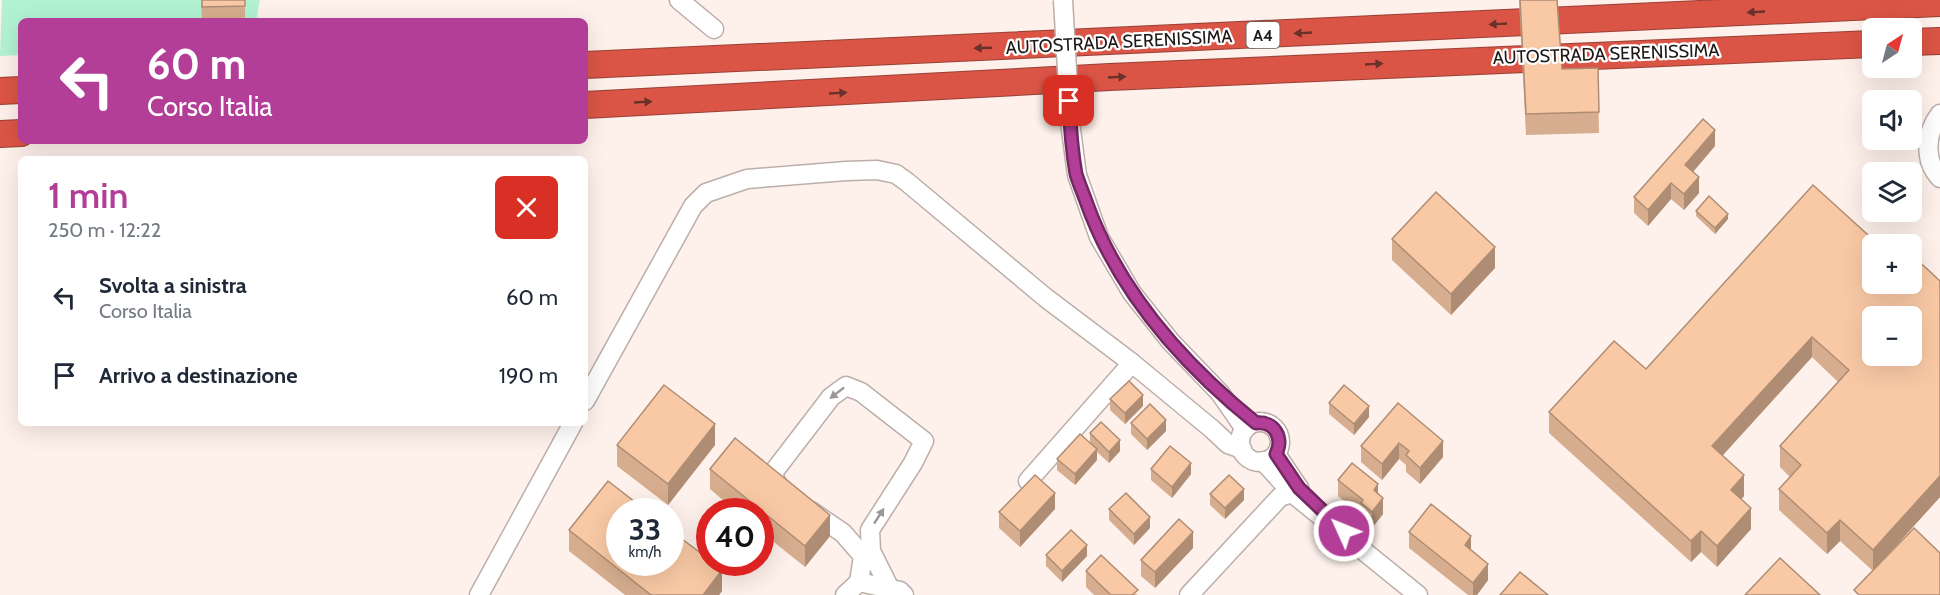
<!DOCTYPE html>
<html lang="it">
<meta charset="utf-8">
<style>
:root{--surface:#fff;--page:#f2f2f3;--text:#1f2937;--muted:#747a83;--accent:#b23e97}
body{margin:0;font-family:Cabin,sans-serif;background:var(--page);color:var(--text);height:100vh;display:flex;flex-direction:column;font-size:22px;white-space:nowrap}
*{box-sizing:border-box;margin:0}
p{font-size:20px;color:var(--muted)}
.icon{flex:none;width:33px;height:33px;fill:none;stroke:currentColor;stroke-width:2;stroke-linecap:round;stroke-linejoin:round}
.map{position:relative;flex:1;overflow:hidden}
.panel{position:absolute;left:18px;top:156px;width:570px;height:270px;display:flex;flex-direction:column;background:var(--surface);border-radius:9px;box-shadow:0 6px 24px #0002}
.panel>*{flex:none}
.guide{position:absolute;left:18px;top:18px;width:570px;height:126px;border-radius:9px;box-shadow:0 6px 24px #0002;background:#b23e97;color:#fff;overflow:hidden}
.needle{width:39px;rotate:36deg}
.fabs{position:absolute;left:1862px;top:18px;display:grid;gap:12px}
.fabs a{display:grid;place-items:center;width:60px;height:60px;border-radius:9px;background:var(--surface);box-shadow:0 6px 24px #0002;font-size:30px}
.speed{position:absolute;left:606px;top:498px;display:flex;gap:12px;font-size:30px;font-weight:700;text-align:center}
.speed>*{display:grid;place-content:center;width:78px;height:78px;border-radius:50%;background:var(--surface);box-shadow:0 6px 24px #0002;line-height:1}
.speed small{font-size:15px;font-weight:400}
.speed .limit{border:9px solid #d22;background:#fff;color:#111}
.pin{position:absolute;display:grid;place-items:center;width:51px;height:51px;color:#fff;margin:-26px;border-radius:12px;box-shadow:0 3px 9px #0006}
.me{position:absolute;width:66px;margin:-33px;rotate:314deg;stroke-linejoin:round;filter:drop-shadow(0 0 4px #0008)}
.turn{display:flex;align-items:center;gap:21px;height:126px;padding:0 30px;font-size:27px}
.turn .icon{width:78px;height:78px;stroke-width:2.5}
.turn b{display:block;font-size:42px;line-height:51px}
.round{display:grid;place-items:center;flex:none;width:63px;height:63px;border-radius:9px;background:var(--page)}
.head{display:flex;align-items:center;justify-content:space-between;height:102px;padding:0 30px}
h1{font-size:36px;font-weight:600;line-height:45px;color:var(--accent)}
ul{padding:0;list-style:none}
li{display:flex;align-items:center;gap:18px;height:78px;padding:0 30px}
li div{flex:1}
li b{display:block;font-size:22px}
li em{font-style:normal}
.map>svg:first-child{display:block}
.green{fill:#b2f2d3}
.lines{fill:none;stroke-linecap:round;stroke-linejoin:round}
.minor-casing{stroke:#bcafaa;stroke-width:21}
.highway-casing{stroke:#984036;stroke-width:28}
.minor{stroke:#fff;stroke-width:18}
.highway{stroke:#db5546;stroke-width:26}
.minor-bridge-casing{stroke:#bcafaa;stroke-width:21;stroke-linecap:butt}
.minor-bridge{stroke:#fff;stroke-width:18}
.wall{fill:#d6ad8e}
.shaded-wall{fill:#ae8d74}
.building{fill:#f9c9a5;stroke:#ae8d74;stroke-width:1.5;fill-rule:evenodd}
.oneway{fill:#69312a}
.oneway2{fill:#999897}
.route-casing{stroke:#742862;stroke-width:15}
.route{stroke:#b23e97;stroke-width:10}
.labels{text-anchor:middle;stroke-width:4.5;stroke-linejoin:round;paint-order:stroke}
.shield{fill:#fff;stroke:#615e5d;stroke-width:1.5}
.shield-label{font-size:16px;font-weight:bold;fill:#1d1917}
.street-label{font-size:18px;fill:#1d1917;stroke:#fff}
</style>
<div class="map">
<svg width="1940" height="595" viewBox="0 0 1940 595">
<rect width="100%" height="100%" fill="#fef0ea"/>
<!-- green -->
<path class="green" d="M2 0H260L256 21H21V55L0 56Z"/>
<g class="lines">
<defs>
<g id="minor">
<path d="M679 0 714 29"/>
<path d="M1940 114C1926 132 1923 160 1940 178"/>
<path d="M1070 122 1077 175 1099 237 1132 293 1171 342 1220 393 1245 429"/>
<path d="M585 401 693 206 706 193 747 179 846 171 877 170 896 174 907 182 1046 298 1132 363 1212 429 1228 444 1242 449"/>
<circle cx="1260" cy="442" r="20"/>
<path d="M1276 454 1299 488"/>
<path d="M1263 461 1292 493 1418 595"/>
<path d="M1028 481 1132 363"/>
<path d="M781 490 772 474 831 397 846 386 861 392 924 441 913 463 870 530 871 551 890 589"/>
<path d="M811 511 843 533 863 556 859 582"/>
<path d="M479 595 573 423"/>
<path d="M845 595 859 582 900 591 904 595"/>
<path d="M1189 595 1280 497 1292 493 1299 488"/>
</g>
<g id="highway">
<path d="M1911 42 1940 41"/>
<path d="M585 65 1940 3"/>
<path d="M0 91 21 90"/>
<path d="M585 105 1110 77 1872 44"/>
<path d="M0 134 21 133"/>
</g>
</defs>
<!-- minor casing -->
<use href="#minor" class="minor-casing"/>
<!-- highway casing -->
<use href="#highway" class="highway-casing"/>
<!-- minor -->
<use href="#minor" class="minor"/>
<!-- highway -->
<use href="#highway" class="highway"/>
<defs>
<path id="minor-bridge" d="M1063 0 1070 122"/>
</defs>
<!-- minor-bridge casing -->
<use href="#minor-bridge" class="minor-bridge-casing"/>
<!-- minor-bridge -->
<use href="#minor-bridge" class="minor-bridge"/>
</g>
<!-- wall -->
<g class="wall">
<path d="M201 0H245V21H202Z"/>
<path d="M1519 0H1557L1562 69 1598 68 1599 133 1526 135Z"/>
<path d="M1715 146 1693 172 1699 193 1684 210 1671 199 1648 226 1634 213V197Z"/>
<path d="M1696 211 1728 219 1715 234 1696 216Z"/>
<path d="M1392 239 1495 268 1451 315 1392 260Z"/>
<path d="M1872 244 1940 281V497L1873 571 1840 541 1827 554 1779 510V489L1790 477 1780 467V446L1838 382 1812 357 1723 455 1744 496 1741 500 1751 529 1717 567 1701 552 1691 562 1549 433V412L1646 369Z"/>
<path d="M1110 399 1143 406 1125 424 1110 410Z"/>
<path d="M1329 403 1369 417 1354 435 1329 414Z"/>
<path d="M1398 403 1443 457 1420 484 1406 472V465L1399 459 1382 480 1361 462V446Z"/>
<path d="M1131 423 1166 431 1147 450 1131 434Z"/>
<path d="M1090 433 1120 451 1109 463 1097 452V460L1075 485 1057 470V459L1090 443Z"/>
<path d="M617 445H715L668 505 617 466Z"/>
<path d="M710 469 830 536 805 567 760 531V512H737L710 489Z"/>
<path d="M1151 469 1191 474 1172 498 1151 480Z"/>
<path d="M1338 480 1378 494 1383 514 1372 528 1361 519V514L1338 496Z"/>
<path d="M1210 494 1244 500 1225 519 1210 505Z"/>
<path d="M1055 509 1020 547 999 528V512Z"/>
<path d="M1109 509 1150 528 1134 545 1109 520Z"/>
<path d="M569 530 722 591 719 595H625L569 551Z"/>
<path d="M1409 532 1471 550 1488 580 1477 595H1468L1409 548Z"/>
<path d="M1193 548 1155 588 1141 576V560Z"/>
<path d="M1046 555 1087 556 1062 582 1046 566Z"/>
<path d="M1086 571 1138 595H1094L1086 587Z"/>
</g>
<!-- shaded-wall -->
<g class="shaded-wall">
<path d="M1715 130V146L1685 181V165Z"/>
<path d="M1699 177V193L1684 210V194Z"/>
<path d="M1671 183V199L1648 226V210Z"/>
<path d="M1728 214V219L1715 234V228Z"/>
<path d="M1495 247V268L1451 315V294Z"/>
<path d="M1812 337V357L1712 467V446Z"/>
<path d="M1143 395V406L1125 424V413Z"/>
<path d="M1369 406V417L1354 435V424Z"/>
<path d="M1166 420V431L1147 450V439Z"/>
<path d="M715 424V445L668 505V484Z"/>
<path d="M1120 440V451L1109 463V452Z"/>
<path d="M1443 441V457L1420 484V468Z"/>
<path d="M1399 443V459L1382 480V464Z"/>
<path d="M1097 449V460L1075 485V474Z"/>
<path d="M1191 463V474L1172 498V487Z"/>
<path d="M1744 475V496L1731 511V490Z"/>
<path d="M1940 476V497L1873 571V550Z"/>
<path d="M1378 484V500L1374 490Z"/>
<path d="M1244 489V500L1225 519V508Z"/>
<path d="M1055 493V509L1020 547V531Z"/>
<path d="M1383 498V514L1372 528V512Z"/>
<path d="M1751 508V529L1717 567V546Z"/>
<path d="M830 515V536L805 567V546Z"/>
<path d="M1150 517V528L1134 545V534Z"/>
<path d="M1840 520V541L1827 554V533Z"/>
<path d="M1701 531V552L1691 562V541Z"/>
<path d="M1193 532V548L1155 588V572Z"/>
<path d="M1471 536V552L1465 545Z"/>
<path d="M1087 545V556L1062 582V571Z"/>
<path d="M1488 564V580L1477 595H1473V583Z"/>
<path d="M722 570V591L719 595H703Z"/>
</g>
<!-- building -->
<g class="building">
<path d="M202 0H245V6L202 7Z"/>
<path d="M1520 0H1557L1562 69 1598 68 1599 112 1526 114Z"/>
<path d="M1703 119 1715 130 1685 165 1699 177 1684 194 1671 183 1648 210 1634 197Z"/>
<path d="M1813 185 1878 244H1872V284H1911V254L1940 281V476L1873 550 1840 520 1827 533 1779 489 1801 465 1780 446 1849 370 1812 337 1712 446 1744 475 1731 490 1751 508 1717 546 1701 531 1691 541 1549 412 1614 341 1646 369ZM1872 316H1911V356H1872Z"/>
<path d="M1436 192 1495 247 1451 294 1392 239Z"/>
<path d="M1709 196 1728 214 1715 228 1696 211Z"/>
<path d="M1896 241 1900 244H1893Z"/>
<path d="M1129 381 1143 395 1125 413 1110 399Z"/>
<path d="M664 385 715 424 668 484 617 445Z"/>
<path d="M1344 385 1369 406 1354 424 1329 403Z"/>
<path d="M1398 403 1443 441 1420 468 1406 455 1409 451 1399 443 1382 464 1361 446Z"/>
<path d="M1150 404 1166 420 1147 439 1131 423Z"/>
<path d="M1101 422 1120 440 1109 452 1090 433Z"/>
<path d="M1080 434 1097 449 1075 474 1057 459Z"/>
<path d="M735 438 830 515 805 546 710 469Z"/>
<path d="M1170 446 1191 463 1172 487 1151 469Z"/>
<path d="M1352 463 1378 484 1374 490 1383 498 1372 512 1361 503 1363 500 1338 480Z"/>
<path d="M1035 475 1055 493 1020 531 999 512Z"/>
<path d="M1229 475 1244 489 1225 508 1210 494Z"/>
<path d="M608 481 648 512H620V562H670V530L710 560V562H712L722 570 703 595H651L569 530Z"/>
<path d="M1126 493 1150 517 1134 534 1109 509Z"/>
<path d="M1431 504 1471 536 1465 545 1488 564 1473 583 1409 532Z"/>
<path d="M1179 519 1193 532 1155 572 1141 560Z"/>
<path d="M1914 528 1940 553V595H1859L1854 590Z"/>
<path d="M1071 530 1087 545 1062 571 1046 555Z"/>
<path d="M1101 555 1138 590 1132 595H1111L1086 571Z"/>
<path d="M1780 558 1820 595H1745Z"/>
<path d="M1520 572 1548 595H1500Z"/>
</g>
<!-- one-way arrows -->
<defs><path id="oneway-solid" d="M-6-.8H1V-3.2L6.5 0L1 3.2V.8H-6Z" transform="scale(1.5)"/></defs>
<g class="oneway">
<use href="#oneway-solid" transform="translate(1756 12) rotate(177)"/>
<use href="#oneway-solid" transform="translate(1498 24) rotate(177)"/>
<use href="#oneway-solid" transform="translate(1303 33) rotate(177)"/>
<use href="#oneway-solid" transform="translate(983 48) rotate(178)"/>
<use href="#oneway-solid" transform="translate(1374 64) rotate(-3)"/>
<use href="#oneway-solid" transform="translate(1117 77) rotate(-3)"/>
<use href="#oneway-solid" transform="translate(838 93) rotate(-3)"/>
<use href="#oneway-solid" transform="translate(643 102) rotate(-3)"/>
</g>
<g class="oneway2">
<use href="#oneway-solid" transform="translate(837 393) rotate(142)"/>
<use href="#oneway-solid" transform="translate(879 516) rotate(-57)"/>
</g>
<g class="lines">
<defs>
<path id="route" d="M1069 101C1070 125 1072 151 1076 174 1079 184 1084 195 1087 204 1119 292 1184 365 1256 423 1274 421 1284 437 1276 454L1299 488 1344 531"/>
</defs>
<!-- route casing -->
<use href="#route" class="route-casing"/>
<!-- route -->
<use href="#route" class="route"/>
</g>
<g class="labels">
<!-- shield labels -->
<rect class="shield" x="1246.5" y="22" width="33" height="26" rx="4.5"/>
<g class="shield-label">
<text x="1263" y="41">A4</text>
</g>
<!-- street labels -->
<g class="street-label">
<text transform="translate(1119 42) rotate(-3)" y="6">AUTOSTRADA SERENISSIMA</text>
<text transform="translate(1606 54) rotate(-2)" y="6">AUTOSTRADA SERENISSIMA</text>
</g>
</g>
</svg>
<div class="fabs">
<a><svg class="needle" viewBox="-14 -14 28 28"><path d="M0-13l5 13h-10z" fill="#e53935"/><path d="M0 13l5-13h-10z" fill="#747a83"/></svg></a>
<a><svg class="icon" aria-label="sound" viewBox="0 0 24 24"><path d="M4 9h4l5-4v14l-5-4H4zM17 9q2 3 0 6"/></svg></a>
<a><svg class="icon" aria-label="layers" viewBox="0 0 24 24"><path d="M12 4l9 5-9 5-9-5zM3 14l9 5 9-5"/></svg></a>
<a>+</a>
<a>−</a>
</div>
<div class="speed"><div>33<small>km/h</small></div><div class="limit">40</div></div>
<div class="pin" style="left:1069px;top:101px;background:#d93025"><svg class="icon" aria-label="arrive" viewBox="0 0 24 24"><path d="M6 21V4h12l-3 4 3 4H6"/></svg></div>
<svg class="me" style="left:1344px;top:531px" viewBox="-20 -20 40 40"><circle r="17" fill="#b23e97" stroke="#fff" stroke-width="3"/><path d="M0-11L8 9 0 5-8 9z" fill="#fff"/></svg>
<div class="guide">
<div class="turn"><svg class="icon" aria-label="left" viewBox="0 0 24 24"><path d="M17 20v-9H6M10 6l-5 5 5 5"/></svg><div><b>60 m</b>Corso Italia</div></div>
</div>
<section class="panel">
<div class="head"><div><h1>1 min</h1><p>250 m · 12:22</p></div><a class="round" style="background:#d93025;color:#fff"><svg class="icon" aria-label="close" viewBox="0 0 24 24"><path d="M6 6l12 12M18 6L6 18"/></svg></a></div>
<ul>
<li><svg class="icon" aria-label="left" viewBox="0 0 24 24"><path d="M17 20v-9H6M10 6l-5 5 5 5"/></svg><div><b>Svolta a sinistra</b><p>Corso Italia</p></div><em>60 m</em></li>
<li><svg class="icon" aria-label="arrive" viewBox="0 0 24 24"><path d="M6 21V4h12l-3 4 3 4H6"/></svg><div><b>Arrivo a destinazione</b></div><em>190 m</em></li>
</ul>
</section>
</div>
